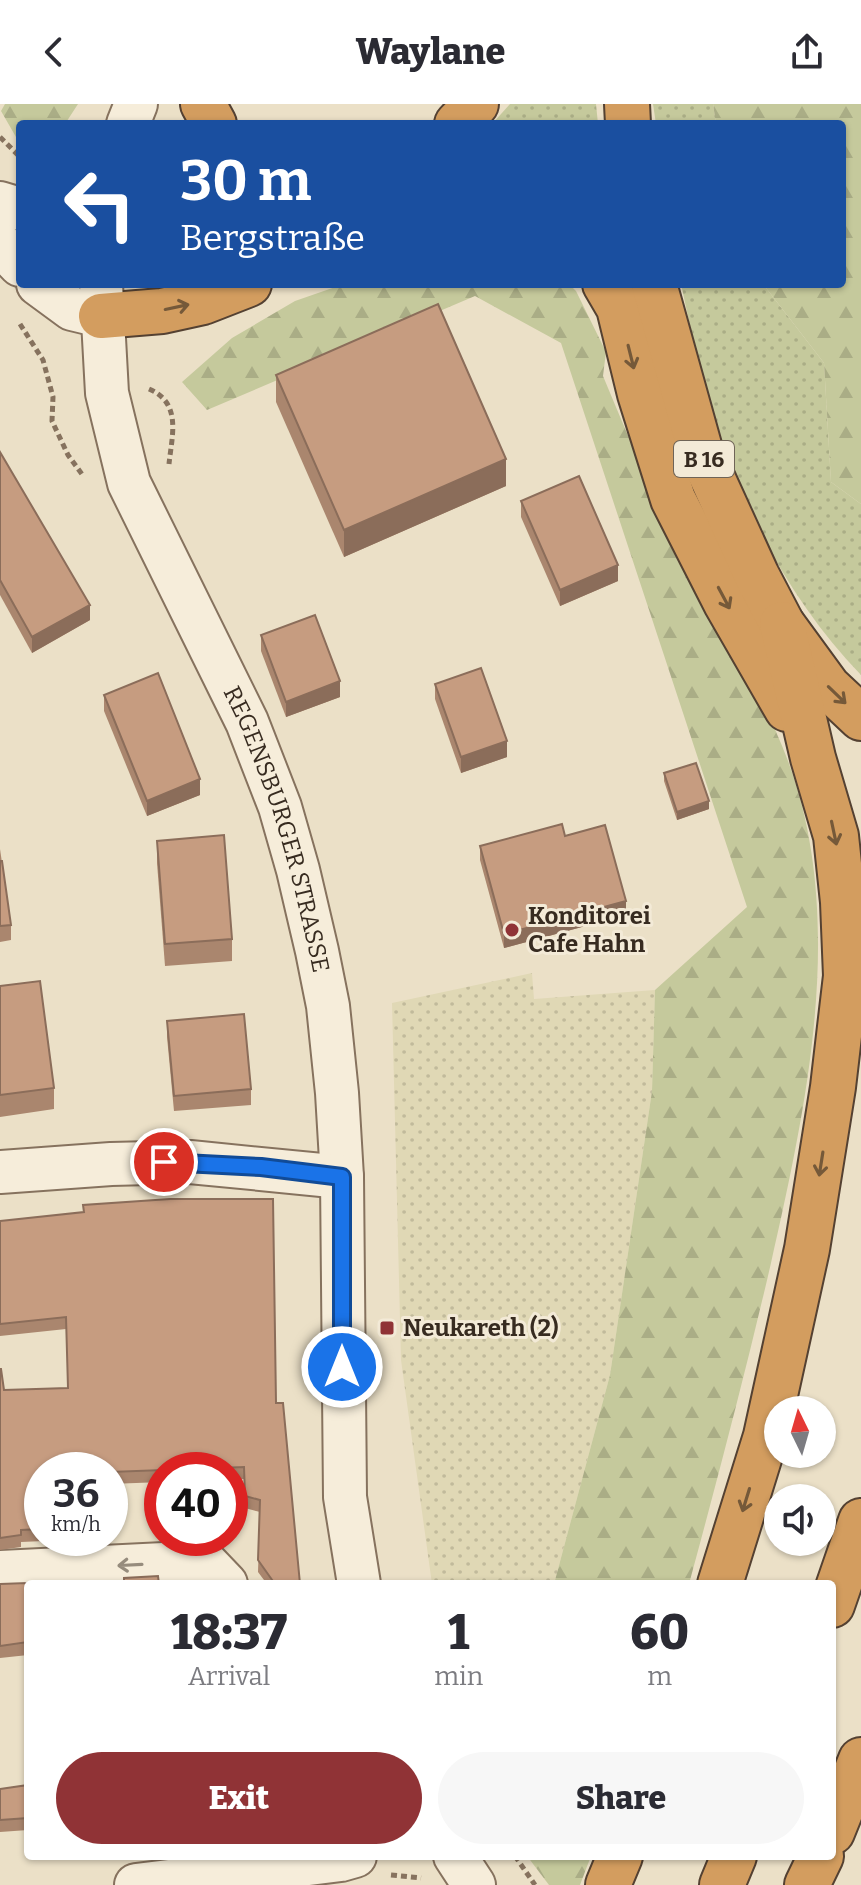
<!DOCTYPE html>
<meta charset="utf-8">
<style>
:root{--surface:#fff;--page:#f7f7f7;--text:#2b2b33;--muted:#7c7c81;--accent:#903336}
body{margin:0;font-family:Bitter,serif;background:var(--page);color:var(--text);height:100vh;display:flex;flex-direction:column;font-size:30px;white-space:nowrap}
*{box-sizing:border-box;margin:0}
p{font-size:26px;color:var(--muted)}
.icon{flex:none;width:44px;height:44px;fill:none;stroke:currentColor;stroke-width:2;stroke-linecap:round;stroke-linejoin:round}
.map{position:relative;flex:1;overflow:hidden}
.panel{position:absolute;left:24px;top:1476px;width:812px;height:280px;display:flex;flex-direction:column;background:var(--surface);border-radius:8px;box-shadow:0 2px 6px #0004}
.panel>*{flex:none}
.banner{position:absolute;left:16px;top:16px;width:830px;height:168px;border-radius:8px;box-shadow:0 2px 6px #0004;background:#1a4fa0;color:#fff;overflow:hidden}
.needle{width:52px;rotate:355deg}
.tools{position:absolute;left:764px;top:1292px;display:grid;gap:16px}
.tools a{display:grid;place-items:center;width:72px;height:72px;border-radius:50%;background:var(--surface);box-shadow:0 2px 6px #0004;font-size:40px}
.speed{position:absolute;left:24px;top:1348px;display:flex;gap:16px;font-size:40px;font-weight:700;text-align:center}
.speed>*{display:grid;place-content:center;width:104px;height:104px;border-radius:50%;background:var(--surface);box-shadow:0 2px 6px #0004;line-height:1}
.speed small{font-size:20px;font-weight:400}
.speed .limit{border:12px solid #d22;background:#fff;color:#111}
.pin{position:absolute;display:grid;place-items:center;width:68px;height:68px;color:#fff;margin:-34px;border:4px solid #fff;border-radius:50%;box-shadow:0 2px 8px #0007}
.me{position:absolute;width:88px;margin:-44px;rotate:0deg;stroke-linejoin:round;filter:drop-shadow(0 0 6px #0008)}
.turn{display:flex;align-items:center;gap:28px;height:168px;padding:0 32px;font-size:36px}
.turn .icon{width:104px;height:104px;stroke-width:2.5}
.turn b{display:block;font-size:56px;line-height:68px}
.eta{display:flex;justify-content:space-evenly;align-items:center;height:136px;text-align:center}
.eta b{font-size:48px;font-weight:800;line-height:56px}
.primary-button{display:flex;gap:16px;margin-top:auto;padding:16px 32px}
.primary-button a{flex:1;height:92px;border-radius:48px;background:var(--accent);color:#fff;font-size:32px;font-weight:800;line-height:92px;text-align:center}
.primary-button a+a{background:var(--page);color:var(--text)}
header{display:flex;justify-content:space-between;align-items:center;height:104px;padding:0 32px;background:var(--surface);font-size:36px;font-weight:800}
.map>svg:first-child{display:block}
.farmland{fill:url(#farmland-dots)}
.grass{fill:url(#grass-dots)}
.forest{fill:url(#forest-firs)}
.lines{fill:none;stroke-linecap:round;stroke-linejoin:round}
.minor-casing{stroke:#86725e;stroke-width:46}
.highway-casing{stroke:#544132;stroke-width:48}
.path{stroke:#86725e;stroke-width:5;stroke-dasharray:6 4;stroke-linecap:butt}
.minor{stroke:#f6edda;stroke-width:42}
.highway{stroke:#d39d5f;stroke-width:44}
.wall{fill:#aa866e}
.shaded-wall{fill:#8b6d5a}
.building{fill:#c69c80;stroke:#8b6d5a;stroke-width:2}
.oneway{stroke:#755939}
.oneway2{stroke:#968c7d}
.route-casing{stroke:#114b97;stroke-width:20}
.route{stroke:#1a73e8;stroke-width:14}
.poi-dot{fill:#903336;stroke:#f3ead7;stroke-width:3}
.labels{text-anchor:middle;stroke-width:6;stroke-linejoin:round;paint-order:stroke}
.shield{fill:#f3ead7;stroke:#6f6457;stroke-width:2}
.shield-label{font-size:22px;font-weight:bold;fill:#372b20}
.street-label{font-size:24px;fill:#372b20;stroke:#f3ead7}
.poi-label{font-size:24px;font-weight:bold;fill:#372b20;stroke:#f3ead7;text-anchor:start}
</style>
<header><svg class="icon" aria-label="back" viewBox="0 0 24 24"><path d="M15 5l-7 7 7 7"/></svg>Waylane<svg class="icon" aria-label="share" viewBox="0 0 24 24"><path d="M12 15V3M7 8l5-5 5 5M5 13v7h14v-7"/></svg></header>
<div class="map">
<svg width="861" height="1781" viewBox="0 0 861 1781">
<defs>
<pattern id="farmland-dots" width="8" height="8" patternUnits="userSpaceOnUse" patternTransform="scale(2)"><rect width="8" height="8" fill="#e0d8b5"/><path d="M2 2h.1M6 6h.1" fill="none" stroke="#c1ba9b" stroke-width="1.8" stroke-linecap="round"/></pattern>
<pattern id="grass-dots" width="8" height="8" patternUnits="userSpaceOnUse" patternTransform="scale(2)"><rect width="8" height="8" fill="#c5c99c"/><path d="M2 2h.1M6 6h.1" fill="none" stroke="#aaad86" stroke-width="1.8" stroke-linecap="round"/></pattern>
<pattern id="forest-firs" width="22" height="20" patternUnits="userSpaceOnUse" patternTransform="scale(2)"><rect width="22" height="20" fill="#c5c99c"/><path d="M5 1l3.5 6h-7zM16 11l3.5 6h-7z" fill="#aaad86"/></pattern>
</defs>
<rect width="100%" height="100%" fill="#ebe0c7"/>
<!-- farmland -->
<path class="farmland" d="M532 869 534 895 655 886 652 987 610 1271 554 1480H432L401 1256 392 899Z"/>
<!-- grass -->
<g class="grass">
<path d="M510 0H596L598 20H492Z"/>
<path d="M653 0H713L716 20H656Z"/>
<path d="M681 180H763L824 259 831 378 861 400V571C786 493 735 392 706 288 696 253 689 216 681 180Z"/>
</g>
<!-- forest -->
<g class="forest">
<path d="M5 0H78L65 20H20V40L1 7Z"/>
<path d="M713 0H861V400L831 378 824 259 763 180H842V20H716Z"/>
<path d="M344 180H569L576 187 606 248 603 272C626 327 649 382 674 436 710 510 759 579 788 657 847 815 807 1000 771 1159 746 1267 718 1373 689 1480H554L610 1271 652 987 655 886 747 803 561 239 475 192 207 306 182 278 232 234 295 197Z"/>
<path d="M527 1752H591L580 1781H549Z"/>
</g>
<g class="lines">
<defs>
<g id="minor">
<path d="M128 20 136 0"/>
<path d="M0 99 20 105"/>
<path d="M0 140 20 161"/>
<path d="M38 180 72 205 101 212"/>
<path id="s1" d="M101 180 107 289 129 379 247 618 280 703 298 766 317 847 328 902 337 989 342 1073 345 1393 359 1480"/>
<path d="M0 1068 111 1060 190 1058 342 1073"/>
<path d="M0 1468 205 1458 226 1480"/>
<path d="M455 1752 474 1781"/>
<path d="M136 1781 341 1756 355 1752"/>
</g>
<g id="highway">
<path d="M203 0 214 20"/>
<path d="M627 0 628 20"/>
<path d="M457 20 476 0"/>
<path d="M605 180 619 204 640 290 673 395 726 499 787 605"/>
<path d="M654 180 701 349 757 472 782 520 828 583 861 614"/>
<path d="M101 212 162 207 203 198 249 180"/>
<path d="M720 1480 766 1332 807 1145 833 983 846 872 843 798 836 732 813 654 782 520"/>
<path d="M832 1501 861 1417"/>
<path d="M832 1728 861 1656"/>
<path d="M608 1781 620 1752"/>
<path d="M722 1781 734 1752"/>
<path d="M807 1781 821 1752"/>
</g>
</defs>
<!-- minor casing -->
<use href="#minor" class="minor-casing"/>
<!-- highway casing -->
<use href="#highway" class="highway-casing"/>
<!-- path -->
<g class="path">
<path d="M0 33 20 53 19 65"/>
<path d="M20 220 43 256 53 293 52 317 68 351 84 373"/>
<path d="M149 285C182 299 172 331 169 360"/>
<path d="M515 1752 535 1781"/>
<path d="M391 1771 421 1774"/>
</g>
<!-- minor -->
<use href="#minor" class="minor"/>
<!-- highway -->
<use href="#highway" class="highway"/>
</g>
<!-- wall -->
<g class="wall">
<path d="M276 271 506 382 344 453 276 298Z"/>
<path d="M0 348 90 516 32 549 0 491Z"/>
<path d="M521 397 618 477 560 502 521 413Z"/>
<path d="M261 531 340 593 286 613 261 547Z"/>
<path d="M435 580 507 653 461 669 435 595Z"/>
<path d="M104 591 200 691 147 712 104 607Z"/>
<path d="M664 669 709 705 677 716 664 677Z"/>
<path d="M565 732 626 811 504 844 480 756V742Z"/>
<path d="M157 737 232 835V857L165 862 157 759Z"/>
<path d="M0 745 11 821V836L0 838Z"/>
<path d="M0 882 54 984V1005L0 1013Z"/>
<path d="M167 917 251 985V1001L174 1007 167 933Z"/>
<path d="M0 1117 276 1299 300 1480H267L258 1468 260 1408 245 1404 244 1375 230 1376V1366H162V1378L110 1380V1366H42V1434L90 1435 21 1438V1443L0 1446V1265L4 1286 68 1284 66 1225 0 1232Z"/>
<path d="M0 1480 28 1484V1551L0 1554Z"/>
<path d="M28 1681V1726L0 1728V1685Z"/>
</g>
<!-- shaded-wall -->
<g class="shaded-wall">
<path d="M506 355V382L344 453V426Z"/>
<path d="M618 461V477L560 502V486Z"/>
<path d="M90 501V516L32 549V533Z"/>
<path d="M340 577V593L286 613V598Z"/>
<path d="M507 637V653L461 669V653Z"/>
<path d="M200 675V691L147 712V697Z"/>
<path d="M709 697V705L677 716V708Z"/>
<path d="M626 797V811L504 844V830Z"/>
</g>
<!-- building -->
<g class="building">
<path d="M438 200 506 355 344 426 276 271Z"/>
<path d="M0 348 90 501 32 533 0 476Z"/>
<path d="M579 372 618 461 560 486 521 397Z"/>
<path d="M315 511 340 577 286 598 261 531Z"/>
<path d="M481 564 507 637 461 653 435 580Z"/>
<path d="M158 569 200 675 147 697 104 591Z"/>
<path d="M696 659 709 697 677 708 664 669Z"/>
<path d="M562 720 565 732 605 721 626 797 504 830 480 742Z"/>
<path d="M224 731 232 835 165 840 157 737Z"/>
<path d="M0 757H2L11 821 0 822Z"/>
<path d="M40 877 54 984 0 991V882Z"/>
<path d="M244 910 251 985 174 992 167 917Z"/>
<path d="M170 1095H273L276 1299H283L300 1480H275L258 1456 260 1396 245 1392 244 1363 110 1368V1366H42V1425L21 1426V1431L0 1434V1265H1L4 1286 68 1284 66 1213 0 1220V1117L84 1108 83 1101Z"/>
<path d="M158 1472 159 1480H124V1474Z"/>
<path d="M27 1479 28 1538 0 1542V1480Z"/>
<path d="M28 1681V1714L0 1716V1685Z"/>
</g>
<!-- one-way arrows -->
<defs><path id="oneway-shaft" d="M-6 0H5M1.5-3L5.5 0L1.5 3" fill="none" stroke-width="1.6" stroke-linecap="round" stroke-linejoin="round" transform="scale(2)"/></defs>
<g class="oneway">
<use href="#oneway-shaft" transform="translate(177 203) rotate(-12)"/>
<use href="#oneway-shaft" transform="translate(631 253) rotate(76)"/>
<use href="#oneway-shaft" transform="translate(724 494) rotate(62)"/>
<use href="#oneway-shaft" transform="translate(837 591) rotate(44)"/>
<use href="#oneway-shaft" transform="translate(834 729) rotate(78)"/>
<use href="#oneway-shaft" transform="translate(821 1060) rotate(99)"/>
<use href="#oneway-shaft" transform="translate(746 1396) rotate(107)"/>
</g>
<use class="oneway2" href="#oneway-shaft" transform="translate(130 1461) rotate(177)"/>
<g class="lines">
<defs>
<path id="route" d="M164 1058 261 1063 342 1073V1263"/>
</defs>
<!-- route casing -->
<use href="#route" class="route-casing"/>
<!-- route -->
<use href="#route" class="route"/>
</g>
<!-- markers -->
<g class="poi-dot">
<circle cx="512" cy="826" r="8"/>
<rect x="379" y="1216" width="16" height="16" rx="4"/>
</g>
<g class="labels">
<!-- shield labels -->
<rect class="shield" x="674" y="337" width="60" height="36" rx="6"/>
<g class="shield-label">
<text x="704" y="363">B 16</text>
</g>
<!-- street labels -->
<g class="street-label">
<text dy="8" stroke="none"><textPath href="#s1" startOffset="580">REGENSBURGER STRASSE</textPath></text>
</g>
<!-- poi labels -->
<g class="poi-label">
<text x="528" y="820">Konditorei<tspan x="528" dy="28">Cafe Hahn</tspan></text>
<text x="403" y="1232">Neukareth (2)</text>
</g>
</g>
</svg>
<div class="tools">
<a><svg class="needle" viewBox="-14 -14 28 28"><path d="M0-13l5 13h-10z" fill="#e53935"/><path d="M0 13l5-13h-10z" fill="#7c7c81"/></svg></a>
<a><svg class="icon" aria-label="sound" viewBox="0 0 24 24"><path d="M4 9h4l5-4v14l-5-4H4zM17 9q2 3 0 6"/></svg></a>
</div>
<div class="speed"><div>36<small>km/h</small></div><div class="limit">40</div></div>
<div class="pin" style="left:164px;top:1058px;background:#d93025"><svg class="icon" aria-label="arrive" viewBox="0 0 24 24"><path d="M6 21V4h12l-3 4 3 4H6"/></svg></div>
<svg class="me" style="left:342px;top:1263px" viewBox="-20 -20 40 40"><circle r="17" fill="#1a73e8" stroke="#fff" stroke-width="3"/><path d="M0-11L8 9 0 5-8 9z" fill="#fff"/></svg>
<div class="banner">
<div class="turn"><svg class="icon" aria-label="left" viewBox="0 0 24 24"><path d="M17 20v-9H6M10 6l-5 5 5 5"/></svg><div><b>30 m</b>Bergstraße</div></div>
</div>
<section class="panel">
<div class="eta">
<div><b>18:37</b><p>Arrival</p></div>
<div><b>1</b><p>min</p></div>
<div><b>60</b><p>m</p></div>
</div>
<div class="primary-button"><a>Exit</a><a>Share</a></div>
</section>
</div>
